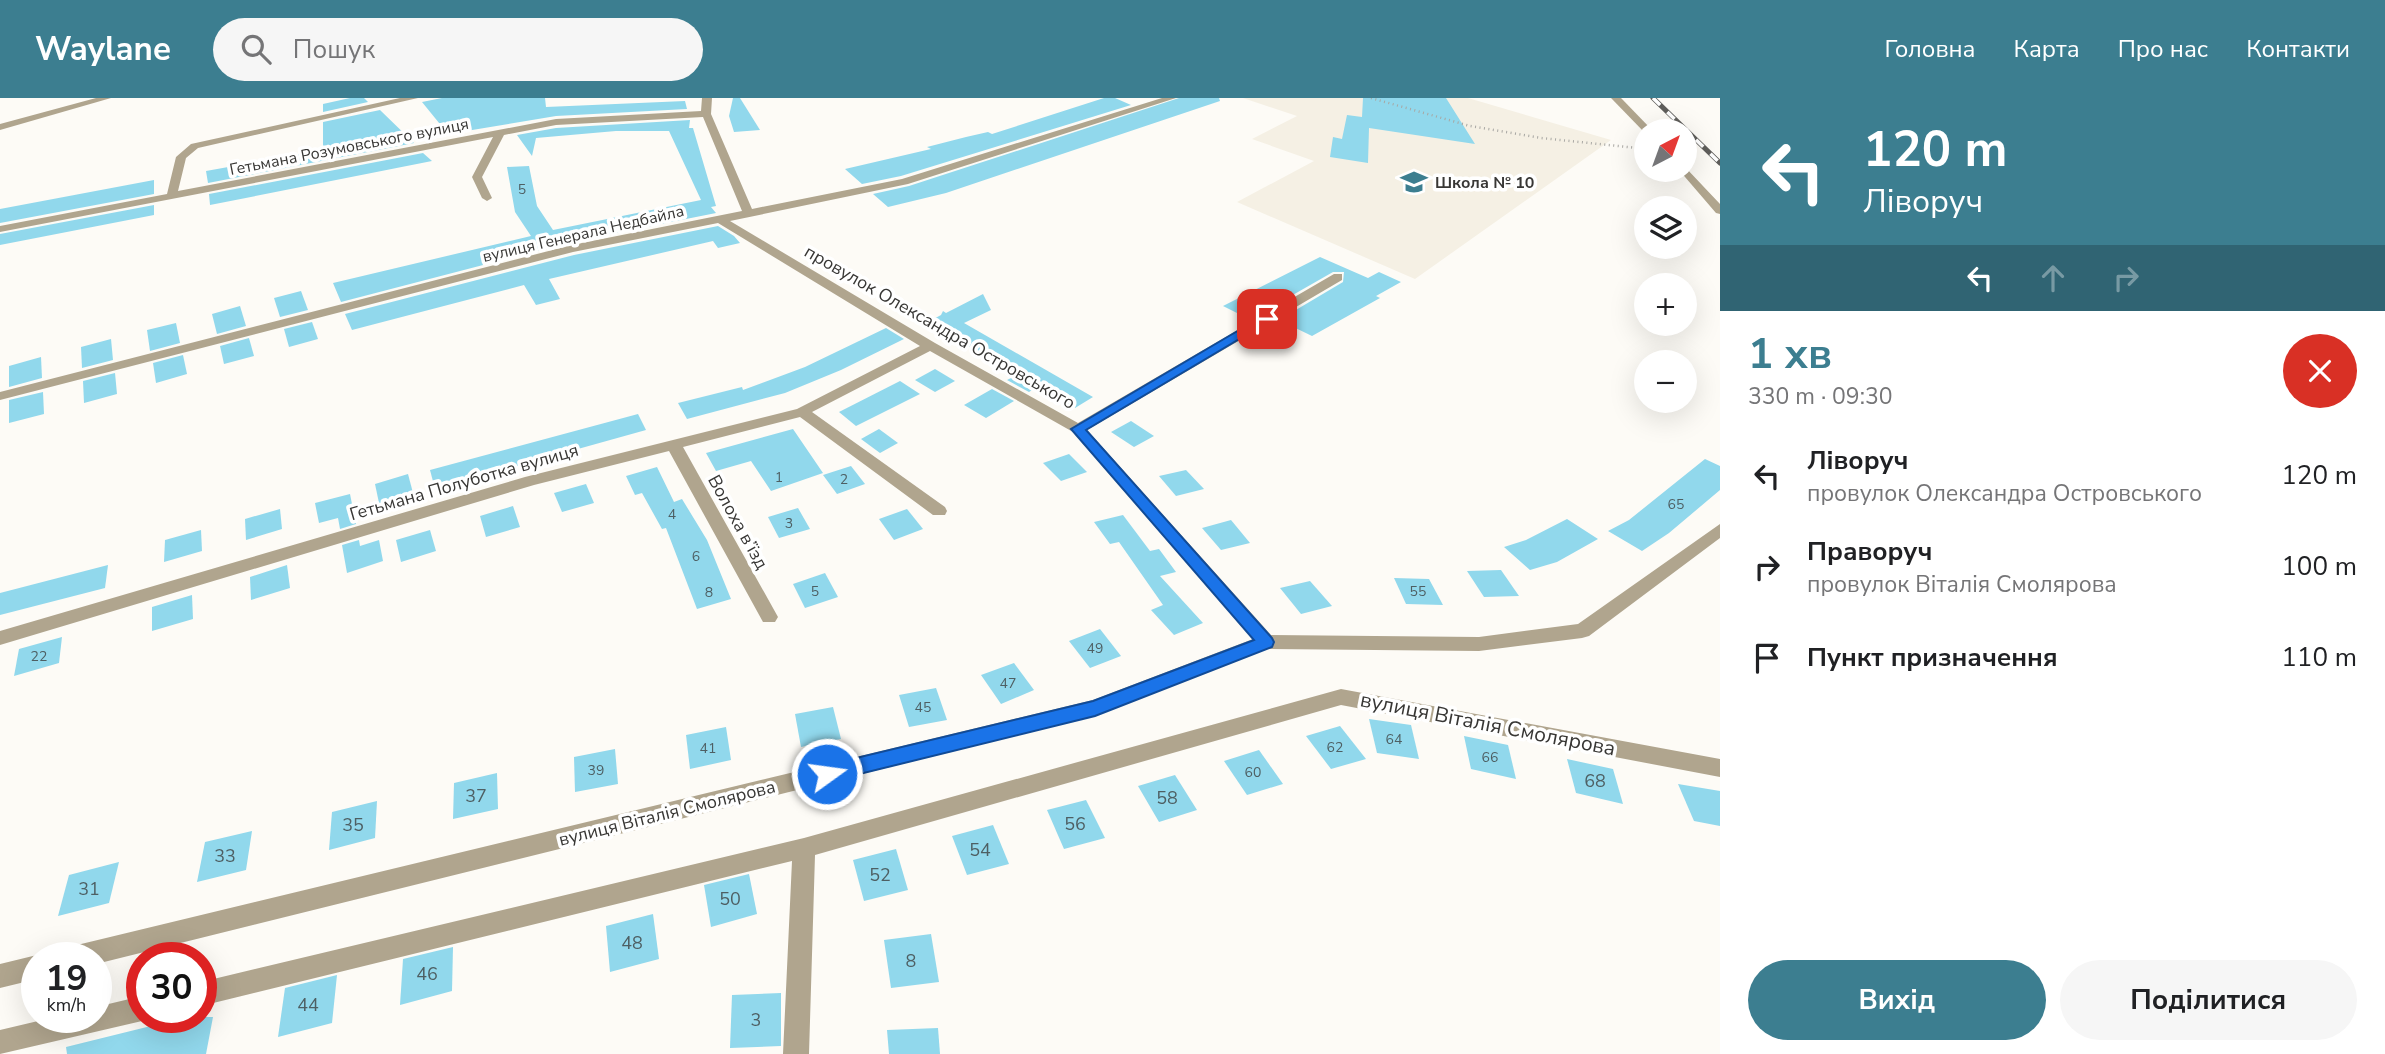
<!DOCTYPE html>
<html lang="uk">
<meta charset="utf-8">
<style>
:root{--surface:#fff;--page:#f6f6f6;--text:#202124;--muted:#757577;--accent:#3c7e90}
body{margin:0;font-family:"Nunito Sans",sans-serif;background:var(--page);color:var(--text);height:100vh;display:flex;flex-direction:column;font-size:26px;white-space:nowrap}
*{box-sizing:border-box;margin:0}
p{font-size:23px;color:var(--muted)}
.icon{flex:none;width:38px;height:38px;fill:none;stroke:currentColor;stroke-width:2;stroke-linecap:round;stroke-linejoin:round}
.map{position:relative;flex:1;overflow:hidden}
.sheet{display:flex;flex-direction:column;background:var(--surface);width:665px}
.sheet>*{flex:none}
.top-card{background:#3c7e90;color:#fff;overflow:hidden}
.needle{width:46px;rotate:41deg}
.buttons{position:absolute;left:1634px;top:21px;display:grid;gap:14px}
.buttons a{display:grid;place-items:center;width:63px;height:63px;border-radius:50%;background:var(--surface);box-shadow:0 7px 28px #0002;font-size:35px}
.speed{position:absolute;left:21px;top:844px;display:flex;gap:14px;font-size:35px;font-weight:700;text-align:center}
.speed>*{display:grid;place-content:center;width:91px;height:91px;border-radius:50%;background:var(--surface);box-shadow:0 7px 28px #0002;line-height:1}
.speed small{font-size:18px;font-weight:400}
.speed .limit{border:10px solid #d22;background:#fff;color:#111}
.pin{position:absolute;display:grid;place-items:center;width:60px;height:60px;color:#fff;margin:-30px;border-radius:14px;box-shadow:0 4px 10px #0006}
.me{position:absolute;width:77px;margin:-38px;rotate:76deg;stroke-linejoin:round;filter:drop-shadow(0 0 5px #0008)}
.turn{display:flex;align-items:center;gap:24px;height:147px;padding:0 28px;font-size:32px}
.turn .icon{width:91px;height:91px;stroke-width:2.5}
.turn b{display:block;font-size:49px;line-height:60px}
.lanes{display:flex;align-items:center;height:66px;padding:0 28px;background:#0003;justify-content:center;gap:35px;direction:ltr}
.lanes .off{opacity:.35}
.round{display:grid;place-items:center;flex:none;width:74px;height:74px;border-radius:37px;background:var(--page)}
.headline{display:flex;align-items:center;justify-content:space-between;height:119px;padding:0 28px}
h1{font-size:42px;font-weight:700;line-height:52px;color:var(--accent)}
.button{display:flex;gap:14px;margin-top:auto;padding:14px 28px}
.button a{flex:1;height:80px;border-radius:42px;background:var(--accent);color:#fff;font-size:28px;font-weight:700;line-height:80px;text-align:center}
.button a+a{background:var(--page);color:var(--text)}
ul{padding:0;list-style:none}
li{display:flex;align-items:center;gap:21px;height:91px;padding:0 28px}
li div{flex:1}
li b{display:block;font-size:26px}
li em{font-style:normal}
header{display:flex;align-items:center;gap:42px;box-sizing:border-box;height:98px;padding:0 35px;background:var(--accent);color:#fff}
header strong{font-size:33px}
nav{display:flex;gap:38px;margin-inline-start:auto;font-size:24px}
.search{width:490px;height:63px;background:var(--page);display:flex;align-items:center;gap:18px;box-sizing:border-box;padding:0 24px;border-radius:38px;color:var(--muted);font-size:26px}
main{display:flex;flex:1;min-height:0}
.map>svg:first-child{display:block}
.built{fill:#f5f0e4}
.building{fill:#91d8ec}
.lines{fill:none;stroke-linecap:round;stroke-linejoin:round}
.path{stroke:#a8a7a3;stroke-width:2.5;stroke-dasharray:1 3.5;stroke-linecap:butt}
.minor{fill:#b0a58e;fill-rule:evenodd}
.rail-casing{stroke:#5f5e5b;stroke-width:5}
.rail{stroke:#fff;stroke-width:3.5;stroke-dasharray:10;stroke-linecap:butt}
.route{fill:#1a73e8;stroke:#114b97;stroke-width:2}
.labels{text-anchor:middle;stroke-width:7;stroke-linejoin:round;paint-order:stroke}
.number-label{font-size:14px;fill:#4e5f63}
.far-street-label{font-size:16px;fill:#383735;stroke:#fff}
.far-poi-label{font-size:16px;font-weight:bold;fill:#383735;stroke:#fff;text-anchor:start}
.street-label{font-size:18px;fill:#383735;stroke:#fff}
.near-number-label{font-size:18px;fill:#4e5f63}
.near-street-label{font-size:21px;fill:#383735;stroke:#fff}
</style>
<header>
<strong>Waylane</strong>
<div class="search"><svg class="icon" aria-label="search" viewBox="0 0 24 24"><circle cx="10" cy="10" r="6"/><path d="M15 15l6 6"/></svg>Пошук</div>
<nav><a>Головна</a><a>Карта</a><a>Про нас</a><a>Контакти</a></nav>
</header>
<main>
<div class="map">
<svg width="1720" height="956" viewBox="0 0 1720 956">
<rect width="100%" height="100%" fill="#fdfbf6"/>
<!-- built -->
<path class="built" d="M1243 0H1468L1611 42 1415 181 1237 104 1314 63 1252 41 1297 18Z"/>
<!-- building -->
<g class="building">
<path d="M350 0H364L368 4 323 14V6Z"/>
<path d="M442 0H545L546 9 685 3 687 11 556 18 448 36 422 4Z"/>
<path d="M733 0H740L760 32 734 34 729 18Z"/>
<path d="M1104 0H1115L1131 7 901 78 862 86 845 71 931 51 927 49 966 39 988 34 992 36Z"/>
<path d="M1179 0H1219L1220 3 946 95 888 109 873 96 909 88Z"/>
<path d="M1363 0H1446L1475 46 1369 30 1368 65 1330 59 1333 39 1342 41 1347 17 1362 19Z"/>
<path d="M380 12 414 45 208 85 206 73 323 52V24Z"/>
<path d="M690 22 689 30H693L716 108 711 109 716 115 571 144 341 204 333 185 531 138 515 114 507 69 529 68 537 108 553 132 701 102 669 33H616L536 40 532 58 517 37 556 30Z"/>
<path d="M423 55 432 63 210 107 209 96Z"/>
<path d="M154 82V96L0 125V111Z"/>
<path d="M154 107V117L0 147V136Z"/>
<path d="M718 128 734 138 740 145 718 150 713 143 549 181 560 201 536 207 524 187 352 232 345 216 574 157Z"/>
<path d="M1320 159 1368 180 1379 174 1401 184 1376 198 1380 200 1312 238 1279 222 1343 184 1344 174H1333L1263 214 1257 211 1243 218 1223 208Z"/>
<path d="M301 193 308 212 280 219 274 200Z"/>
<path d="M983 196 991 212 964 225 1093 299 1075 310 1038 288 1029 294 1007 282 1017 277 928 224 941 217 943 213 946 215Z"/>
<path d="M240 208 246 228 217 236 212 216Z"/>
<path d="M312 224 318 241 289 249 284 231Z"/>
<path d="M176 225 180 245 150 253 147 232Z"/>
<path d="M886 230 904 241 841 272 785 295 687 321 678 305 742 289 743 292 805 269Z"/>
<path d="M249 240 254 258 224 266 220 248Z"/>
<path d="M111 241 113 262 82 270 81 249Z"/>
<path d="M183 257 187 276 156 285 153 265Z"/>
<path d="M41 259 42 280 9 289V268Z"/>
<path d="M935 271 955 283 935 294 915 282Z"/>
<path d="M115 275 117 296 84 305 83 283Z"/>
<path d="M900 283 920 296 856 328 839 314Z"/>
<path d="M992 291 1014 303 986 320 964 307Z"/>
<path d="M43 294 44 316 9 325V302Z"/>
<path d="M638 316 646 332 435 391 430 372Z"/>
<path d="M1131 323 1154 338 1134 349 1111 334Z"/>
<path d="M793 331 823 375 771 393 751 363 716 373 706 355Z"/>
<path d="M879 331 898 345 880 355 861 341Z"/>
<path d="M1069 356 1087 374 1061 383 1043 365Z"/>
<path d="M1705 361 1720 368V392L1669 435 1642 453 1608 433 1629 422Z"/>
<path d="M851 368 865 386 837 396 823 377Z"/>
<path d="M657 369 674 404 682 401 707 442 731 501 697 511 666 430 662 431 642 395 635 397 626 378Z"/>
<path d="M1186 372 1204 391 1176 398 1159 378Z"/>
<path d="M408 376 413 395 379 405 375 386Z"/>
<path d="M586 386 594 405 562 414 554 395Z"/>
<path d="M350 396 356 426 340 431 338 420 319 425 315 405Z"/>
<path d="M513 408 520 429 486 439 480 418Z"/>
<path d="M798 410 810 431 779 440 768 419Z"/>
<path d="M280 411 282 431 246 442 245 421Z"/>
<path d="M907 411 923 431 894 442 879 421Z"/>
<path d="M1123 417 1150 453 1159 451 1176 474 1160 478 1203 525 1174 537 1151 512 1163 507 1119 444 1110 446 1094 424Z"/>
<path d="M1567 421 1598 441 1557 464 1530 472 1504 449 1526 442Z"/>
<path d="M1231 422 1250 445 1221 452 1202 430Z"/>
<path d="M201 432 202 453 164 464 165 442Z"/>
<path d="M430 432 436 453 401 464 396 442Z"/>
<path d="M359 442 360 448 379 442 383 463 347 475 342 447Z"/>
<path d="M108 467 105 490 0 517V495Z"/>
<path d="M287 467 290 490 251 502 250 479Z"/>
<path d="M1501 472 1519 498 1484 499 1467 473Z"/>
<path d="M825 475 838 499 805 510 793 486Z"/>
<path d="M1394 480 1429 481 1443 507 1406 506Z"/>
<path d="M1310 483 1332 508 1301 516 1280 490Z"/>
<path d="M192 497 193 521 152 533V509Z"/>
<path d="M1100 531 1121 558 1090 570 1069 543Z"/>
<path d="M62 539 59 565 14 578 19 551Z"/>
<path d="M1014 565 1034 592 1001 606 981 577Z"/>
<path d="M936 590 947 622 909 629 899 597Z"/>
<path d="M833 609 841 641 801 649 795 616Z"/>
<path d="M1369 621 1411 627 1419 661 1377 655Z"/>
<path d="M1340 628 1366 661 1331 671 1306 638Z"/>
<path d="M726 629 731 662 690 671 686 637Z"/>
<path d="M1464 638 1508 647 1516 681 1471 671Z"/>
<path d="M615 651 618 686 575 694 574 659Z"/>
<path d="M1259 652 1283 686 1247 697 1224 663Z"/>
<path d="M1567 661 1613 671 1623 706 1576 695Z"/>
<path d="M497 675 498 711 453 721 454 685Z"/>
<path d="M1175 677 1197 712 1159 724 1138 688Z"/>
<path d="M1678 686 1720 693V728L1694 723Z"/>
<path d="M1086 702 1105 740 1064 751 1047 712Z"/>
<path d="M377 703 375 740 329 752 332 714Z"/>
<path d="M993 727 1009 766 967 777 952 738Z"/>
<path d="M252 733 246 772 197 784 205 744Z"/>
<path d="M896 751 908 792 864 803 853 762Z"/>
<path d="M119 764 109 805 58 818 69 777Z"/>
<path d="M749 776 757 816 711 829 704 787Z"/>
<path d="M653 816 659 861 610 874 606 828Z"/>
<path d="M931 836 939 884 891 890 884 842Z"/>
<path d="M453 849 452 893 400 907 403 861Z"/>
<path d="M337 877 332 925 278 939 285 890Z"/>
<path d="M781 895V948L730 950 732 897Z"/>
<path d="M168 919H213L206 956H67L66 949 159 926 161 921Z"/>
<path d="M938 930 940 956H889L887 932Z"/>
</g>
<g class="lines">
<!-- path -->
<path class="path" d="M1371 0 1470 28 1541 40 1647 51"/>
<!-- minor -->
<g class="minor">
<path d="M96 0H111L0 32V26Z"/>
<path d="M400 0H418L198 50 186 60 178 93 556 21 701 13 702 0H712L711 16 752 111 902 81 1162 0H1176L908 86 730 123 935 245 1078 325 1334 176H1342V182L1087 332 1271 537 1479 539 1578 526 1720 426V440L1589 538 1582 540 1479 553 1267 551 1095 618 96 866V859H65L68 850 77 847 1093 602 1253 541 1073 334 930 253 812 314 945 409 947 413 945 417H933L800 319 683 349 778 519 775 524H763L669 353 534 387 0 547V533L525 379 797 311 920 248 718 125 573 154 0 302V294L572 147 742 113 703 19 556 27 504 37 482 79 492 100 487 103 482 100 472 79 493 39 0 134V128L167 96 176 59 191 46Z"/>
<path d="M1611 0H1621L1653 33 1645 35Z"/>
<path d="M1685 69 1720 106V116L1716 115 1679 72H1685Z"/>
<path d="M1341 591 1720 661V679L1341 607 815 757 809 956H783L792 763 201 908V884L804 740Z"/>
<path d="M37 857 43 859H37V881L0 890V866Z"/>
<path d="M142 898V919H151L142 923 0 956V932L55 919H96V909Z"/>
</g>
<defs>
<path id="rail" d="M1653 0 1720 65"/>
</defs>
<!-- rail casing -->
<use href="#rail" class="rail-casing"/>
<!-- rail -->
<use href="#rail" class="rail"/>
</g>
<!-- route -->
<path class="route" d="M1263 218 1273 221 1086 332 1272 540 1274 544 1272 549 1095 618 827 684 820 682 817 676 820 670 827 667 1093 603 1254 542 1071 331Z"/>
<!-- icons -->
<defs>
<symbol id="school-bare" viewBox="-9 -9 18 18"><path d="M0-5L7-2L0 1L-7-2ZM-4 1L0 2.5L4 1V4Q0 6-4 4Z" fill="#3c7e90" stroke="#fff" stroke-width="2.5" paint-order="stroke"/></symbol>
</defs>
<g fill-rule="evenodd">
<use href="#school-bare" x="1395" y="65" width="38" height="38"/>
</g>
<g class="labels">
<!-- number labels -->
<g class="number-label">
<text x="522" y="96">5</text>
<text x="779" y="384">1</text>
<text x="844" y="386">2</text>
<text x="1676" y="411">65</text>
<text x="672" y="421">4</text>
<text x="789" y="430">3</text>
<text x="696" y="463">6</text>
<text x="815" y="498">5</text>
<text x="1418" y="498">55</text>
<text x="709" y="499">8</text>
<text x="1095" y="555">49</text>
<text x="39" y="563">22</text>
<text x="1008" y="590">47</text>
<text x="923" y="614">45</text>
<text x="1394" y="646">64</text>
<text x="1335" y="654">62</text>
<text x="708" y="655">41</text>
<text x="1490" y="664">66</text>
<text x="596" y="677">39</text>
<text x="1253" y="679">60</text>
</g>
<!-- far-street labels -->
<g class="far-street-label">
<text transform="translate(349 48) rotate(-11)" y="6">Гетьмана Розумовського вулиця</text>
<text transform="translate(583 135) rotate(-13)" y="6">вулиця Генерала Недбайла</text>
</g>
<!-- far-poi labels -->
<g class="far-poi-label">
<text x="1435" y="90">Школа № 10</text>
</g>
<!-- street labels -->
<g class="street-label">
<text transform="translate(940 229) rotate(30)" y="6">провулок Олександра Островського</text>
<text transform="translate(464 384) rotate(-16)" y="6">Гетьмана Полуботка вулиця</text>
<text transform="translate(738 424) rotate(61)" y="6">Волоха в’їзд</text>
<text transform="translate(667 715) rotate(-14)" y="6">вулиця Віталія Смолярова</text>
</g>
<!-- near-number labels -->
<g class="near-number-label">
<text x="1595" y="689">68</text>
<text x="476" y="704">37</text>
<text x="1167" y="706">58</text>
<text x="1075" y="732">56</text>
<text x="353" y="733">35</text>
<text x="980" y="758">54</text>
<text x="225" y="764">33</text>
<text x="880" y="783">52</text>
<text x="89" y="797">31</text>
<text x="730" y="807">50</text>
<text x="632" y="851">48</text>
<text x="911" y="869">8</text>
<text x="427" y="882">46</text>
<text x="308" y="913">44</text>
<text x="756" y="928">3</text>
</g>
<!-- near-street labels -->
<g class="near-street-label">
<text transform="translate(1488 626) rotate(11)" y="7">вулиця Віталія Смолярова</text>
</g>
</g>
</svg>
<div class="buttons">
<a><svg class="needle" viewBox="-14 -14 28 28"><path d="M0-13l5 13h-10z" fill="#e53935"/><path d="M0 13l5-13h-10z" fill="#757577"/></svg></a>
<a><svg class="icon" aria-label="layers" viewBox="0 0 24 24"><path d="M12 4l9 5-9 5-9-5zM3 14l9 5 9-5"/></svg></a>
<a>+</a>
<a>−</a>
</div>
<div class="speed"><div>19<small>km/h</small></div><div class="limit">30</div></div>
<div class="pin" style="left:1267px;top:221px;background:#d93025"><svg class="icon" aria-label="arrive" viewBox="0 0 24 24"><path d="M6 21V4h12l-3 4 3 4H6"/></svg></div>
<svg class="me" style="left:827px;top:676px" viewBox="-20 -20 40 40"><circle r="17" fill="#1a73e8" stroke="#fff" stroke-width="3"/><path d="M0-11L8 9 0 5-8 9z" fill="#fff"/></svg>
</div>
<section class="sheet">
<div class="top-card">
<div class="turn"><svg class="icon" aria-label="left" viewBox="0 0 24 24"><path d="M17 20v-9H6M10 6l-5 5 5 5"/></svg><div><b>120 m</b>Ліворуч</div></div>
<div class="lanes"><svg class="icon" aria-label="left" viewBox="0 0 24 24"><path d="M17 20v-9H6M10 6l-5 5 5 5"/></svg><svg class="icon off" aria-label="ahead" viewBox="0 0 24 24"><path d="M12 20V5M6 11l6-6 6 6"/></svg><svg class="icon off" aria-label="right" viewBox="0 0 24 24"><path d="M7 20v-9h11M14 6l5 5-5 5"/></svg></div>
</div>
<div class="headline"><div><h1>1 хв</h1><p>330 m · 09:30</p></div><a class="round" style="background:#d93025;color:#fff"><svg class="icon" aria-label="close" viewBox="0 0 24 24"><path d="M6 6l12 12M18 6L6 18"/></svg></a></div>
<ul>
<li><svg class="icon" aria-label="left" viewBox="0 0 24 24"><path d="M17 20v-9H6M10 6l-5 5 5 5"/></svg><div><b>Ліворуч</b><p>провулок Олександра Островського</p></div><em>120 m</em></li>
<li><svg class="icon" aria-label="right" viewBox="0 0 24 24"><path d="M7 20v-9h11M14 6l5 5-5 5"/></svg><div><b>Праворуч</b><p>провулок Віталія Смолярова</p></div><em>100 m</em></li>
<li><svg class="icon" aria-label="arrive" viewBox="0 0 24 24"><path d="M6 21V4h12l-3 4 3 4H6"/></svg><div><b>Пункт призначення</b></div><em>110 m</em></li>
</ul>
<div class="button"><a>Вихід</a><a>Поділитися</a></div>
</section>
</main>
